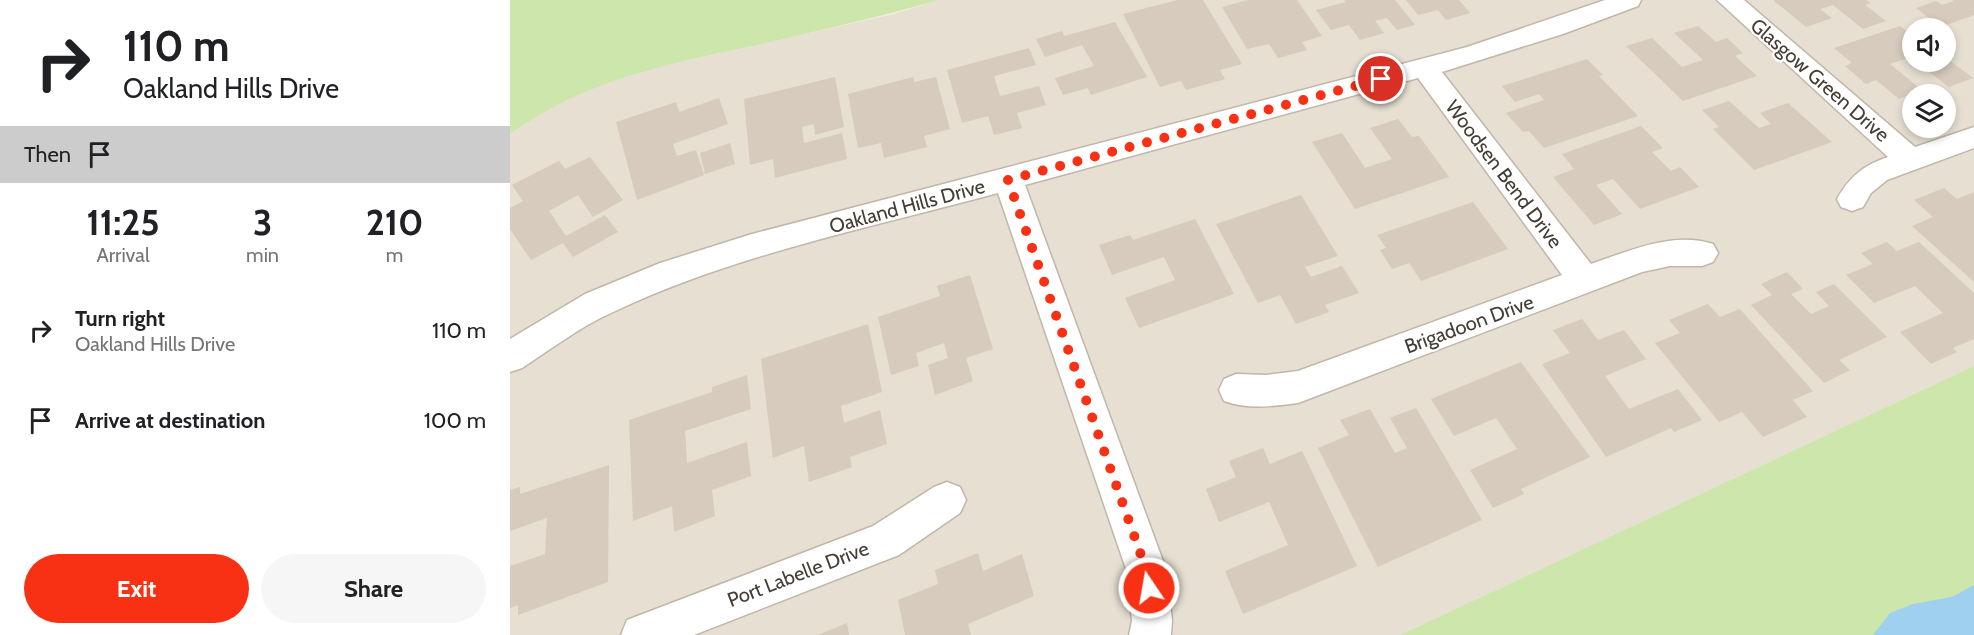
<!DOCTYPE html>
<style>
:root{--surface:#fff;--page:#f6f6f6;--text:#202124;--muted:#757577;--accent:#f83114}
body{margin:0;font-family:Cabin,sans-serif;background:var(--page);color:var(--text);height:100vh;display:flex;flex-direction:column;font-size:22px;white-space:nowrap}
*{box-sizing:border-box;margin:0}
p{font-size:20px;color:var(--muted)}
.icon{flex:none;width:33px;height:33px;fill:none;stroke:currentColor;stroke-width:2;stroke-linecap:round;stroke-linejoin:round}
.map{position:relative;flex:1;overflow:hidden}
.side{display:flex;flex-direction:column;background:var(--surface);width:510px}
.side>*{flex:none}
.top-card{background:#fff;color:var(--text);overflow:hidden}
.buttons{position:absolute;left:1392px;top:18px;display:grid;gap:12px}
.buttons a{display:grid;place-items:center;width:54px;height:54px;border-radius:50%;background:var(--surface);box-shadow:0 3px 9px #0003;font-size:30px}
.pin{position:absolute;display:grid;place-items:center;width:51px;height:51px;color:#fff;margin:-26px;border:3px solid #fff;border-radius:50%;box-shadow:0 2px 6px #0007}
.me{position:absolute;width:66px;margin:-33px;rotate:348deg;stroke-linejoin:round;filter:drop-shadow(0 0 4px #0008)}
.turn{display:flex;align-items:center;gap:21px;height:126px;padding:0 24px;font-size:27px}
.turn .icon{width:78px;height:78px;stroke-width:2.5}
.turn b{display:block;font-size:42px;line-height:51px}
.then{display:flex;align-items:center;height:57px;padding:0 24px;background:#0003;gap:12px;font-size:22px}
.eta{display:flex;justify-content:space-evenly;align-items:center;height:102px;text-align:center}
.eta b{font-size:36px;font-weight:700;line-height:42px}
.button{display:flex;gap:12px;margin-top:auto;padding:12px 24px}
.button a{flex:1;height:69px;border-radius:36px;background:var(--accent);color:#fff;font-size:24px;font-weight:700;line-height:69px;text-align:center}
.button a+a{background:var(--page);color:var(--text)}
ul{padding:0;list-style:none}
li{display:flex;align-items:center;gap:18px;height:90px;padding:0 24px}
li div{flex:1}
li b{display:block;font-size:22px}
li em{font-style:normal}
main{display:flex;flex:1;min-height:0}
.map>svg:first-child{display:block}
.residential{fill:#e6dfd2;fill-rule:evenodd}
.green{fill:#cde6ac}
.water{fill:#9fd0ef}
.building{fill:#d6cbbc}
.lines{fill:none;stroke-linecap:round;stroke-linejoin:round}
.street-casing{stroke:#c0b7a9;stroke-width:3}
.street{fill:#fff;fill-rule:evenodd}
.route{stroke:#f83114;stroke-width:10;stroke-dasharray:0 18}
.labels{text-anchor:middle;stroke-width:4.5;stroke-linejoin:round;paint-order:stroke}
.street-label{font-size:20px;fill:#433d34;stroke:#fff}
</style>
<main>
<section class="side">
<div class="top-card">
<div class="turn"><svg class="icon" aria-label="right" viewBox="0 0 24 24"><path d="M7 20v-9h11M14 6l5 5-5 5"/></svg><div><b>110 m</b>Oakland Hills Drive</div></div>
<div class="then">Then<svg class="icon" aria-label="arrive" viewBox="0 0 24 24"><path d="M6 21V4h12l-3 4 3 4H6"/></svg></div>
</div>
<div class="eta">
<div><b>11:25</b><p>Arrival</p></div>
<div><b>3</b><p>min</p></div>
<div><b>210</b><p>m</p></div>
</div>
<ul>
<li><svg class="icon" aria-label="right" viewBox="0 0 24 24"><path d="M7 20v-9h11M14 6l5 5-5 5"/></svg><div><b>Turn right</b><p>Oakland Hills Drive</p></div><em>110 m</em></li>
<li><svg class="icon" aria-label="arrive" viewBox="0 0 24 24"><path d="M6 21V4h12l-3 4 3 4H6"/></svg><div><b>Arrive at destination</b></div><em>100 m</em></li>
</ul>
<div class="button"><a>Exit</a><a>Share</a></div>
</section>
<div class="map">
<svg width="1464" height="635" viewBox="0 0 1464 635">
<rect width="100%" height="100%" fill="#f2ede3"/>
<!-- residential -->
<path class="residential" d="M429 0H1464V366L890 635H0V134L32 112 86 86 143 68 380 15ZM1402 28H1436V62H1402ZM1402 94H1436V128H1402Z"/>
<!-- green -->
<g class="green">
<path d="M0 0H429C369 17 308 31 247 45 155 65 79 78 0 134Z"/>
<path d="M1464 366V635H890Z"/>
</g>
<!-- water -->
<path class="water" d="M1464 585V635H1363L1380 613 1403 604 1442 597Z"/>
<!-- building -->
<g class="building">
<path d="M668 0H693L732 64 710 70 715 79 676 90 671 81 650 87 613 14Z"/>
<path d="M738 0H787L812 36 792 42 797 50 768 58 759 44 737 49 712 7Z"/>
<path d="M834 0H885L905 25 887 30 877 18 865 21 874 33 850 40 839 25 821 30 806 10 836 2Z"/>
<path d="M896 0H949L960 13 936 20 928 10 908 15Z"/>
<path d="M1263 0H1356L1361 3 1355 5 1376 21 1353 29 1323 5 1310 9 1322 18 1296 27Z"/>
<path d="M1442 0H1464V15L1431 27 1406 8 1426 1 1432 5 1444 1Z"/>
<path d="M605 22 637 77 581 95 578 88 553 95 545 78 584 66 572 45 535 57 526 39 552 31 554 36Z"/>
<path d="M1188 26 1206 42 1217 38 1233 53 1225 56 1247 76 1173 101 1116 46 1142 38 1172 67 1193 60 1164 33Z"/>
<path d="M1390 26 1402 35V58L1401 57 1380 64 1412 90 1389 99 1366 80 1356 84 1335 66 1342 63 1324 48Z"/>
<path d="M519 48 526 65 484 76 490 96 529 86 536 105 507 113 512 128 484 135 478 116 452 123 437 70Z"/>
<path d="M1077 59 1093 75 1089 76 1128 116 1034 148 1019 131 1013 132 996 113 1034 100 1029 94 1005 102 992 86Z"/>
<path d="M1439 60 1463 78 1439 87 1406 62Z"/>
<path d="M325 77 334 127 305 135 304 124 292 127 294 143 332 133 337 159 265 178 263 159 240 165 234 99Z"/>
<path d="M403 77 404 82 426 77 440 129 414 136 417 147 374 158 371 143 348 148 338 94Z"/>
<path d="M209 98 218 124 163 144 167 156 186 150 194 175 127 200 106 122 166 102 169 112Z"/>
<path d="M1219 101 1249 128 1261 124 1250 113 1278 103 1322 142 1244 170 1203 129 1209 127 1192 110Z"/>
<path d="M888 119 902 137 909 136 939 177 845 209 802 142 832 133 855 168 882 159 860 128Z"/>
<path d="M1131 126 1153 148 1142 152 1161 171 1170 167 1189 187 1130 209 1103 179 1086 185 1112 214 1084 225 1043 177 1064 169 1052 154Z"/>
<path d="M220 143 225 164 195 174 190 153Z"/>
<path d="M80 157 113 200 83 217 68 195 39 211 56 236 95 215 108 232 63 257 53 243 21 260 0 229V208L13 201 2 185 49 161 55 169Z"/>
<path d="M1434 188 1447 199 1464 192V282L1402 226 1423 217 1404 200Z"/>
<path d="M791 195 828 256 795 267 801 277 832 266 849 293 815 305 819 312 786 324 770 295 748 303 706 224Z"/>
<path d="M963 202 998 249 911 281 899 263 882 269 870 250 876 248 867 235Z"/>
<path d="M685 219 724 294 629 328 615 298 665 280 654 257 602 275 589 245 620 235 623 240Z"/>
<path d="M1377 242 1387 251 1409 242 1464 293V339L1443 348 1447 352 1421 364 1390 332 1433 313 1405 286 1364 303 1336 275 1363 264 1351 253Z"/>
<path d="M1277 272 1293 289 1281 294 1301 314 1319 306 1306 292 1324 284 1377 337 1329 360 1340 370 1314 383 1241 305 1262 295 1251 284Z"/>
<path d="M460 275 483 349 456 358 463 381 425 395 418 365 438 358 434 343 406 353 409 366 381 375 368 317 430 296 427 286Z"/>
<path d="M1198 304 1210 317 1230 309 1303 391 1283 400 1297 417 1253 437 1232 412 1209 422 1145 343 1170 333 1159 320Z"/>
<path d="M1072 319 1088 340 1114 330 1136 359 1095 376 1119 409 1168 389 1192 420 1164 432 1161 428 1096 457 1032 364 1060 353 1043 330Z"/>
<path d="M358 324 372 392 331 406 334 423 370 410 377 444 340 457 342 467 299 482 294 446 263 458 251 359Z"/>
<path d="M1011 362 1080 457 1011 489 1014 494 983 508 960 470 1007 449 986 418 944 436 921 399Z"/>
<path d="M237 375 241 409 175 431 177 463 237 442 241 476 202 490 205 516 164 532 162 506 123 521 119 420 202 392V387Z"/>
<path d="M906 408 972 520 868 567 808 448 839 435 830 420 860 409 885 453 897 448 880 418Z"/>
<path d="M753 448 760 464 792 451 847 566 733 614 715 571 778 545 759 502 709 522 696 489 726 477 719 461Z"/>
<path d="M99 465 98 582 8 615V605L0 608V566L35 554 37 518 0 531V490L10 487V494Z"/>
<path d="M468 553 473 571 512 554 524 596 458 624 461 635H395L388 600 428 584 425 570Z"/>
<path d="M337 623 339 635H308Z"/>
</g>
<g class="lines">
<defs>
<g id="street">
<path d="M1095 0H1131L1128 6 1053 34 932 72 1081 264C1119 251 1163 231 1203 244L1208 253 1203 262 1192 266H1160L1132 272 788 403C763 406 738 410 714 401L709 390 714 379 726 374 757 375 788 371 1052 275 908 78 515 185 657 572 662 621 661 635H619L622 621 617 572 488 193C359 228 222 255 101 313 70 327 41 349 12 368L0 372V339L75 294 150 263 242 234 957 47Z"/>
<path d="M1207 0H1234L1405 147 1464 127V148L1377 180 1361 193 1353 207 1342 211 1331 207 1327 199C1340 176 1354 165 1378 157Z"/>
<path d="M437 482 450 487 456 500 450 513 389 555 184 635H111L117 620 363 526 424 487Z"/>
</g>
</defs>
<!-- street casing -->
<use href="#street" class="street-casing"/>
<!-- street -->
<use href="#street" class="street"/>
</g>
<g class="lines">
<!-- route -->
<path class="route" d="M639 588 637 572 498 180 871 79"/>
</g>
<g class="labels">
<!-- street labels -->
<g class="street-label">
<text transform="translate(1310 80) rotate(41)" y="7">Glasgow Green Drive</text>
<text transform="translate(994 174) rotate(53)" y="7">Woodsen Bend Drive</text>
<text transform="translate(397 206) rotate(-15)" y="7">Oakland Hills Drive</text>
<text transform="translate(959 324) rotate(-20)" y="7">Brigadoon Drive</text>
<text transform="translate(288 574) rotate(-21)" y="7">Port Labelle Drive</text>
</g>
</g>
</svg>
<div class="buttons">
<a><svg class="icon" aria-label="sound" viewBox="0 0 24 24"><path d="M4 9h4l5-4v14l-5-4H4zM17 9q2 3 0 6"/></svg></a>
<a><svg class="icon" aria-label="layers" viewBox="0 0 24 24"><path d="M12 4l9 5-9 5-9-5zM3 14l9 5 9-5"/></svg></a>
</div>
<div class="pin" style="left:871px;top:79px;background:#d93025"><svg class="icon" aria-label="arrive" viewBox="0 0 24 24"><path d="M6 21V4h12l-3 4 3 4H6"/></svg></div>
<svg class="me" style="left:639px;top:588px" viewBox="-20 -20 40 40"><circle r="17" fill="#f83114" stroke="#fff" stroke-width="3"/><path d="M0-11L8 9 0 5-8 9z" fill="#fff"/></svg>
</div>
</main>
